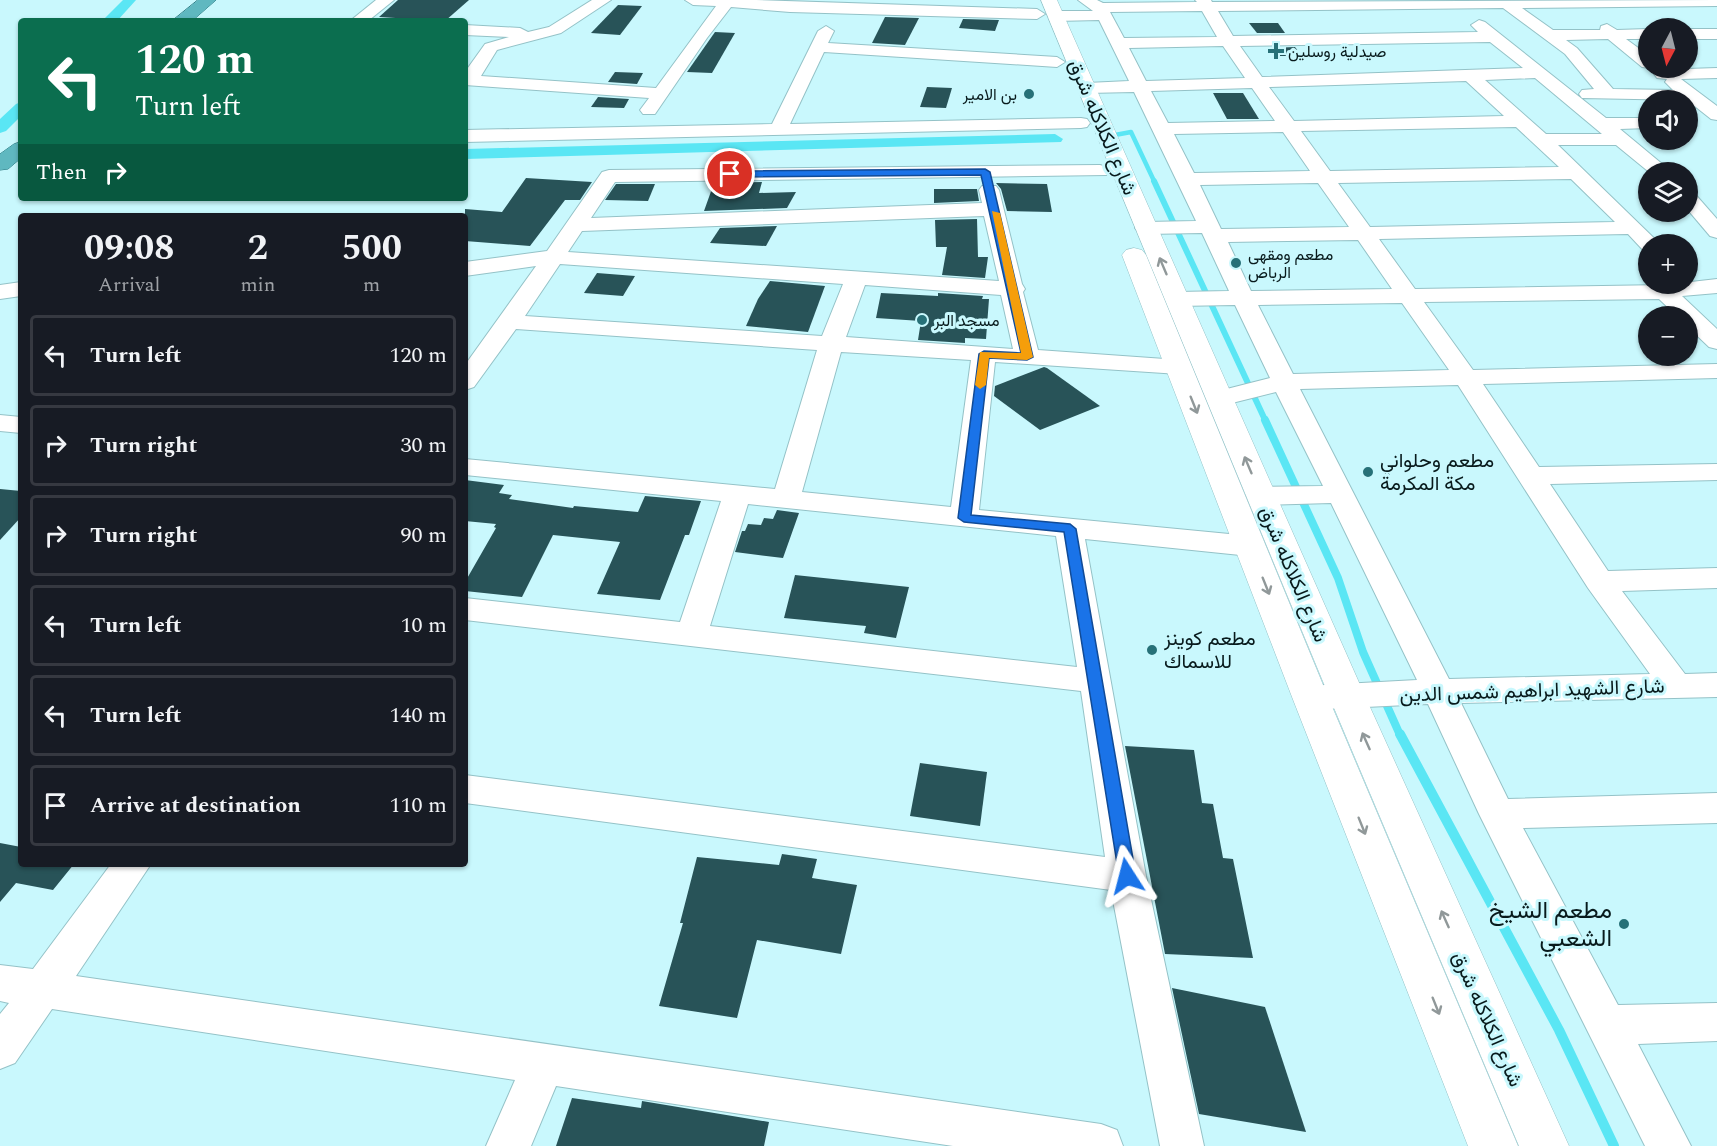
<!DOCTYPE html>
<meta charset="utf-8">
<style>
:root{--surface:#171b24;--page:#242831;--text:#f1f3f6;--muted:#9ea1a6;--line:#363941}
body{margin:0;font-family:Spectral,Vazirmatn,serif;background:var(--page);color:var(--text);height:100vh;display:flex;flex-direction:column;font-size:22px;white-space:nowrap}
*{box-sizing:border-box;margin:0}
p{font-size:20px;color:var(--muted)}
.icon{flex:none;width:33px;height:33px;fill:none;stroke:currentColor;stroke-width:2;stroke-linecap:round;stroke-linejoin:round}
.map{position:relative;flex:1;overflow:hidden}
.side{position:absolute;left:18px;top:213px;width:450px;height:654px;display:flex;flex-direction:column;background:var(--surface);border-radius:6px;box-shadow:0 2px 4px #0004}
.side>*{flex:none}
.guide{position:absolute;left:18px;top:18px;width:450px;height:183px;border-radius:6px;box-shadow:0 2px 4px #0004;background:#0b6e4f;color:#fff;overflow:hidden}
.needle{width:39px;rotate:187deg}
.fabs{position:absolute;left:1638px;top:18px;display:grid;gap:12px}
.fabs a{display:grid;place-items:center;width:60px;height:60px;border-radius:50%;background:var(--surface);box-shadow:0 2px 4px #0004;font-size:30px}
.pin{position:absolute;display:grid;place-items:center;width:51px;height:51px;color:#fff;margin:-26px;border:3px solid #fff;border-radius:50%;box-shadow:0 2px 6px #0007}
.me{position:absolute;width:66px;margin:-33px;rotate:351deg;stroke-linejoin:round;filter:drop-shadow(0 0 4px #0008)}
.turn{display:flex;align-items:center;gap:21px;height:126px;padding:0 18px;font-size:27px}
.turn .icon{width:78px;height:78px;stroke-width:2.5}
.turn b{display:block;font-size:42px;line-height:51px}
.then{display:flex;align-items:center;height:57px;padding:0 18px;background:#0003;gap:12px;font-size:22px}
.eta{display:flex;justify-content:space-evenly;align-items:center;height:102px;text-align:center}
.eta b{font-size:36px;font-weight:700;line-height:42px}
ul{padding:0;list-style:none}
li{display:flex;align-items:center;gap:18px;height:81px;margin:0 12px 9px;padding:0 6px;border:3px solid var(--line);border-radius:6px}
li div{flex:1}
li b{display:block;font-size:22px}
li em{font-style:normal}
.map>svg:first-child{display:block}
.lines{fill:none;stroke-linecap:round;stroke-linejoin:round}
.stream-far3{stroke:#5ae6f4;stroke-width:4.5}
.stream-far2{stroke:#5ae6f4;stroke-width:6}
.stream-far1{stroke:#5ae6f4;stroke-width:8}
.stream{stroke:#5ae6f4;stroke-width:10}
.canal{fill:#5ae6f4;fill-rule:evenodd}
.building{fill:#285358}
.minor-casing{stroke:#94c2c7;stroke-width:2}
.tertiary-casing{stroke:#94c2c7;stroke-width:1}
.trunk-casing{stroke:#27757d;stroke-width:1}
.minor{fill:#fff;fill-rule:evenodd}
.tertiary{fill:#fff;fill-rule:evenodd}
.trunk{fill:#5fb8c0;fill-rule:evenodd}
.oneway{stroke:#909899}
.route{fill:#1a73e8;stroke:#114b97;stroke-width:1.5}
.slow{fill:#f59e0b}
.poi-dot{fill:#277178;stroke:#c9f8fd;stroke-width:2}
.labels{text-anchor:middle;stroke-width:6;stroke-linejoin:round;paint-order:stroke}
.far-poi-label{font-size:16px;fill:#081a1c;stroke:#c9f8fd;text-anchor:start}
.street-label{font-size:20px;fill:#081a1c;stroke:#c9f8fd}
.poi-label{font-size:20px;fill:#081a1c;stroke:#c9f8fd;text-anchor:start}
.near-poi-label{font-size:24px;fill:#081a1c;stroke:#c9f8fd;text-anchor:end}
</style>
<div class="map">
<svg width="1717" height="1146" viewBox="0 0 1717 1146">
<rect width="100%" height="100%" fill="#c9f8fd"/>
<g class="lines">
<!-- stream-far3 -->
<path class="stream-far3" d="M1115 135 1131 132 1155 183"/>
<!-- stream-far2 -->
<path class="stream-far2" d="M1154 181 1266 422"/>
<!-- stream-far1 -->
<path class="stream-far1" d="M1265 420 1338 578 1363 652 1400 735"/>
<!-- stream -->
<path class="stream" d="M1400 734 1559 1030 1614 1146"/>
<!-- canal -->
<g class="canal">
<path d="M123 0H136L117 21H102Z"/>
<path d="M21 102V116L6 131 0 133V119L16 104Z"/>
<path d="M1055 134 1063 139 1061 142 465 159V149Z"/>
</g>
</g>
<!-- building -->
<g class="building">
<path d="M398 0H469L445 21 379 17Z"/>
<path d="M618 5 642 6 620 35 591 33Z"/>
<path d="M885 17 919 18 905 45 872 43Z"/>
<path d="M963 19 999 20 995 31 959 28Z"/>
<path d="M1249 23H1278L1285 33H1257Z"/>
<path d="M715 32 735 33 712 73 687 72Z"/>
<path d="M1295 47 1302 56H1276L1269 48Z"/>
<path d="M615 72 643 73 637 84 608 82Z"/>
<path d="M927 87 952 88 946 108 920 107Z"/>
<path d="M1213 93H1243L1259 119H1227Z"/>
<path d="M598 97 629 99 624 108 591 107Z"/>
<path d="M526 178 592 182 580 200H565L530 246 465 241V209L502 212Z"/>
<path d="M762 182 759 193 796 192 787 208 704 211 714 183Z"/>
<path d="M996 183 1047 184 1052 212 1007 211 1001 189Z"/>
<path d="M616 184H655L648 201 605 200Z"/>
<path d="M934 189H977L979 201 934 203Z"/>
<path d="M977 219 978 257H988L985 278 942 275 947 247H936L935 220Z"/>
<path d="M777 226 766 246 710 243 720 228Z"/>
<path d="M597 273 635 276 623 296 584 293Z"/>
<path d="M770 281 825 286 808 332 746 326 758 299Z"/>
<path d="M881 293 938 296V293L983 296 982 299H989L986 339 965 338V343L918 340 921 321 876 318Z"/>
<path d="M1044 367 1047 368 1100 406 1040 430 994 396 995 386Z"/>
<path d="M465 480 504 485 499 493 512 495 509 499 573 508 574 506 638 512 645 496 701 501 689 535H685L660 600 597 594 620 542 553 535 522 597 465 591V582L496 528 494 527 496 524 465 521Z"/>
<path d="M0 489 21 491V517L0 540Z"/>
<path d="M777 510 799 513 783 558 735 552 742 531H745L748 524 761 525 764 518 773 519Z"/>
<path d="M795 575 909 587 896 638 864 633 866 626 784 618Z"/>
<path d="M1125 746 1194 750 1202 803 1213 804 1223 858 1233 859 1253 958 1165 954Z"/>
<path d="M920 763 987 772 980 826 910 816Z"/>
<path d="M0 843 21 847V864H74L53 890 16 883 0 902Z"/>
<path d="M782 854 817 859 812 878 857 885 841 954 757 940 737 1018 659 1006 683 923H680L697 857 779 865Z"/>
<path d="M1172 988 1265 1007 1306 1132 1199 1114Z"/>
<path d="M572 1098 641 1108 642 1101 769 1122 764 1146H556Z"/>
</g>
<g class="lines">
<defs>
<g id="minor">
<path d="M376 0H394L368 21H350Z"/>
<path d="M592 0H611L561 33 497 50 481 76 656 88 716 6 693 5 685 0H756L1037 9 1045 14 1037 19 790 12 731 7 707 38 655 114H643L640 110 649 98 465 85V72L485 44 509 37 465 35V25L520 28 528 32 549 27Z"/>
<path d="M1078 0H1097L1103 3 1197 2 1195 0H1211L1212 2 1717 0V6L1522 8 1553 30H1600L1601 26 1607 24 1617 30 1648 29V39H1626L1648 55 1650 68 1642 67 1608 39 1566 40 1577 48 1613 89 1673 90 1665 82 1667 79 1657 78 1654 74 1657 70 1717 68V78L1681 79 1717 106V120L1711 119 1687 100 1582 98 1579 94 1582 90 1594 89 1565 54 1503 8 1218 11 1233 36 1478 32 1471 25 1479 20 1485 22 1606 118H1648V128L1620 129 1667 168 1669 172H1649L1616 145H1558L1660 244H1648V250L1642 249 1628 234 1379 239 1415 289 1665 285 1717 279V293L1682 296 1717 329V349L1709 347 1688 327V316H1677L1659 299 1424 302 1473 370 1717 364V378L1483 384 1539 467 1717 464V480L1550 484 1608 571 1717 568V588L1622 591 1685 674 1717 673V697L1461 703 1508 799 1717 793V823L1523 828 1618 1005 1717 1003V1041L1638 1044 1691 1146H1645L1479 814 1428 704 1324 709 1312 706 1307 697 1312 688 1324 685 1417 680 1331 503 1261 505 1251 502 1247 496 1251 490 1261 487 1323 486 1276 392 1220 406 1211 403 1207 398 1211 393 1270 378 1235 305 1177 306 1169 304 1166 299 1169 294 1177 292 1229 291 1202 233 1146 234 1139 232 1135 228 1139 224 1146 222 1196 221 1134 92 1087 93 1081 92 1078 88 1081 84 1087 83 1129 81 1099 20 1056 21 1048 16 1056 11H1093ZM1202 11 1217 37 1124 38 1110 12ZM1490 42 1523 68 1262 77 1240 46ZM1223 46 1245 78 1146 81 1129 48ZM1535 78 1602 134H1546L1485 80ZM1466 81 1504 116 1294 121 1269 87ZM1252 88 1275 121 1168 123 1151 91ZM1516 127 1559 167 1330 171 1301 131ZM1283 132 1310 171 1194 173 1174 134ZM1571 179 1615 222 1370 227 1338 183ZM1318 183 1349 227 1221 229 1200 185ZM1358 240 1392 289 1251 291 1228 242ZM1402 303 1449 370 1293 374 1258 305ZM1458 385 1588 588 1650 674 1449 679 1300 389Z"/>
<path d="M826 26 834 31 828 43 1057 57 1065 62 1057 67 824 52 790 124 1081 118 1087 119 1090 123 1087 127 1081 128 465 142V130L772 124 818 31Z"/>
<rect x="1688" y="29" width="29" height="10"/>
<path d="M1100 165 1107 167 1110 171 1107 175 615 182 591 218 982 203 979 190 982 186H996L999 190 1022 284 1025 289 1023 292 1038 350 1179 360 1188 362 1191 367 1188 372 1179 374 995 362 979 510 1250 536 1260 539 1265 546 1260 553 1250 556 1085 539 1146 876 1204 1146H1160L1111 890 465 803V775L1105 857 1081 691 465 620V598L680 622 721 501 465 475V459L775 489 817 350 516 329 474 387 465 390V365L536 266 465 276V262L547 251 602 172 609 170ZM984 216 999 281 568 252 582 231ZM560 264 843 284 822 336 525 316ZM865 285 1001 295 1013 349 846 337ZM841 352 971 360 951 507 802 492ZM748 504 1056 536 1077 667 710 626Z"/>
<path d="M1688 192 1695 194 1717 219V238L1710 236 1688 210Z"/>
<path d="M21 282V296L0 299V285Z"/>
<path d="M0 415 21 417V433L0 431Z"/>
<path d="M111 864H151L76 976 1101 1124 1117 1130 1123 1146H953L556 1086 531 1146H486L515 1080 52 1009 15 1063 0 1069V1014L9 1003 0 1001V965L33 969Z"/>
</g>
<g id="tertiary">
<path d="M1041 0H1057L1365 696 1569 1146H1519L1329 696Z"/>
<path d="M1134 248 1142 250 1146 255 1328 697 1518 1146H1468L1292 697 1122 255 1126 250Z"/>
</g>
<g id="trunk">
<path d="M198 0H216L192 21H172Z"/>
<path d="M21 142V158L8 169 0 170V154L14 144Z"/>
</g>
</defs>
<!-- minor casing -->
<use href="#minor" class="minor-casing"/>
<!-- tertiary casing -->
<use href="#tertiary" class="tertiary-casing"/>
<!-- trunk casing -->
<use href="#trunk" class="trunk-casing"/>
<!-- minor -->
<use href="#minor" class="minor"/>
<!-- tertiary -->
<use href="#tertiary" class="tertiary"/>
<!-- trunk -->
<use href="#trunk" class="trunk"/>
</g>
<!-- one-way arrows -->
<defs><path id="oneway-shaft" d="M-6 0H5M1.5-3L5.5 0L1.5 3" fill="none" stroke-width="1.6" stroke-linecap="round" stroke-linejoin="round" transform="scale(1.5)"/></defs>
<g class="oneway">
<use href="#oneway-shaft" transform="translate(1163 266) rotate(-113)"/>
<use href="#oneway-shaft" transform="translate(1194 405) rotate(68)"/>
<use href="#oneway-shaft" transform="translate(1248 465) rotate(-113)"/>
<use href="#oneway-shaft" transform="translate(1266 586) rotate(68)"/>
<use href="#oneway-shaft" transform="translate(1366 741) rotate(-114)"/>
<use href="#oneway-shaft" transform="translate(1362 826) rotate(68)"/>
<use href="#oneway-shaft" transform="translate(1445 919) rotate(-114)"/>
<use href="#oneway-shaft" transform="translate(1436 1006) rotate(68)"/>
</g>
<!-- route -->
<path class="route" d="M985 169 990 172 1033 357 1027 360 989 358 971 515 1070 524 1076 529 1136 876 1133 881 1127 884 1121 881 1119 876 1064 532 964 522 958 518 979 354 984 351 1021 353 981 175 730 177 725 174 730 171Z"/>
<!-- slow -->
<path class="slow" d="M992 211 1000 213 1033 357 1027 360 989 358 986 385 980 389 975 385 980 352 1021 353Z"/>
<!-- markers -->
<g class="poi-dot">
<path d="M1273 42h6v6h6v6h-6v6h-6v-6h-6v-6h6z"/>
<circle cx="1029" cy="94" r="6"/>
<circle cx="1236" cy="263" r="6"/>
<circle cx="922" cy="320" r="6"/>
<circle cx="1368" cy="472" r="6"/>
<circle cx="1152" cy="650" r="6"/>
<circle cx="1624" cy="924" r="6"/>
</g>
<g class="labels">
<!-- far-poi labels -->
<g class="far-poi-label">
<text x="1288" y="57">صيدلية روسلين</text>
<text x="1017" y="100" text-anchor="end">بن الامير</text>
<text x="1248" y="260">مطعم ومقهى<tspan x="1248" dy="18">الرباض</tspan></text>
<text x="934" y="326">مسجد البر</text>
</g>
<!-- street labels -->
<g class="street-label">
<text transform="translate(1103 127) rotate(67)" y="7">شارع الكلاكله شرق</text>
<text transform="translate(1294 574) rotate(67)" y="7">شارع الكلاكله شرق</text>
<text transform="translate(1532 690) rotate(-2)" y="7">شارع الشهيد ابراهيم شمس الدين</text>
<text transform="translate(1488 1019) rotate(66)" y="7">شارع الكلاكله شرق</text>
</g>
<!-- poi labels -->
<g class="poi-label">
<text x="1380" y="467">مطعم وحلواني<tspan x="1380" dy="23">مكة المكرمة</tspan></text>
<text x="1164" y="645">مطعم كوينز<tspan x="1164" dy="23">للاسماك</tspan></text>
</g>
<!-- near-poi labels -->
<g class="near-poi-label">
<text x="1612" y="918">مطعم الشيخ<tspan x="1612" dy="28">الشعبي</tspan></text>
</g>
</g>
</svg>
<div class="fabs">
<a><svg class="needle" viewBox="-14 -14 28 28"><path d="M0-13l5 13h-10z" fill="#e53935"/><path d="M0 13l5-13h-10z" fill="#9ea1a6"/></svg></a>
<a><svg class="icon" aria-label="sound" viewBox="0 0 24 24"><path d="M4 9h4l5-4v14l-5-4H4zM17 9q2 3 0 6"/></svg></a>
<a><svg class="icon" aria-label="layers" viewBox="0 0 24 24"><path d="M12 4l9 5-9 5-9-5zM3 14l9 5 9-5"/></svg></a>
<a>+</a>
<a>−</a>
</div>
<div class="pin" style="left:730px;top:174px;background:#d93025"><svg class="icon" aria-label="arrive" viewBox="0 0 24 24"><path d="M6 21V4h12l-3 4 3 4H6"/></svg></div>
<svg class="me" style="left:1127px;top:876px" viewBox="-20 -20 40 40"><path d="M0-17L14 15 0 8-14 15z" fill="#1a73e8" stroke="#fff" stroke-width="4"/></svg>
<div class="guide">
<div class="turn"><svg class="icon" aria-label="left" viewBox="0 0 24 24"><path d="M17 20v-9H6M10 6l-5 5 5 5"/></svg><div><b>120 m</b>Turn left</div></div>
<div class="then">Then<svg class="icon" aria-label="right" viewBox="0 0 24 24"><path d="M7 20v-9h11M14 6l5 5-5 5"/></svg></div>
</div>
<section class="side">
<div class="eta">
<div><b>09:08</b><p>Arrival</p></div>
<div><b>2</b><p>min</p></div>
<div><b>500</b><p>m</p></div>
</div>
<ul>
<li><svg class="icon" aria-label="left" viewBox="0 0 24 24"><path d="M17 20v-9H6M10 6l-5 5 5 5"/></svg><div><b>Turn left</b></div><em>120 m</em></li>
<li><svg class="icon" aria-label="right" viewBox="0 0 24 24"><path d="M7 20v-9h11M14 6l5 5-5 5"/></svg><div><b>Turn right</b></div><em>30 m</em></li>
<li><svg class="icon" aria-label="right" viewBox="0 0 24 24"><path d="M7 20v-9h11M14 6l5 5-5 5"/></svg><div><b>Turn right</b></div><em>90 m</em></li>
<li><svg class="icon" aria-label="left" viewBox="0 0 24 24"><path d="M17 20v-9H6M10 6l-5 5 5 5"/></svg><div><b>Turn left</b></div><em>10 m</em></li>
<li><svg class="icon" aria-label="left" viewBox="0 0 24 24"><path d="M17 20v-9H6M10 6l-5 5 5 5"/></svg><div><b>Turn left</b></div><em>140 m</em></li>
<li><svg class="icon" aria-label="arrive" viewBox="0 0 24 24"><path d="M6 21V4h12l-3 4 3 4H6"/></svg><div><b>Arrive at destination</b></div><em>110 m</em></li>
</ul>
</section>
</div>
